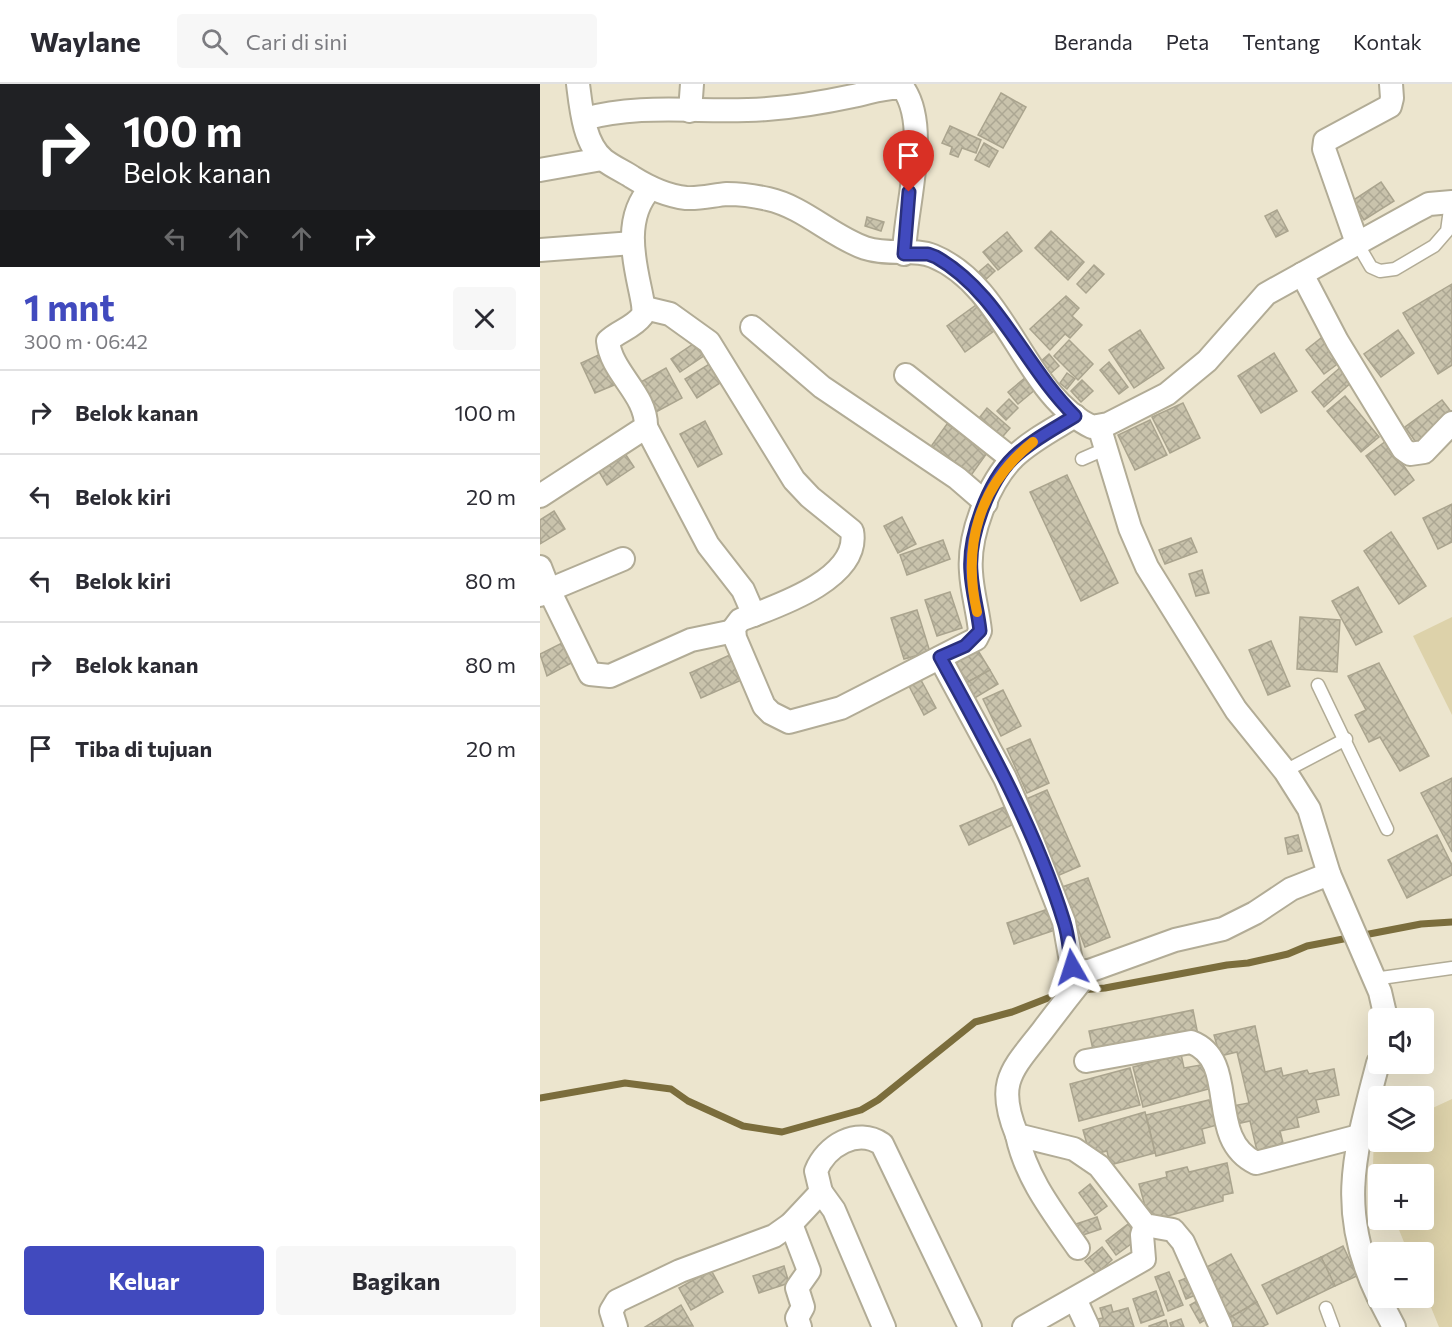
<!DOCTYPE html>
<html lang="id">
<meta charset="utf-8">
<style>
:root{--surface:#fff;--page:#f7f7f7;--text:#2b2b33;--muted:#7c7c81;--line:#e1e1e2;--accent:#414abe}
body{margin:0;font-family:Commissioner,sans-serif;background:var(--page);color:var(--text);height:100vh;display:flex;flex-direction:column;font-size:22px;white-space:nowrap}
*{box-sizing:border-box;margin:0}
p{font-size:20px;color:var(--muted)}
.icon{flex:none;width:33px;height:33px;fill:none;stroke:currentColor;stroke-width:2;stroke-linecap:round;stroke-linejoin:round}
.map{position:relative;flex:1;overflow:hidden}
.drawer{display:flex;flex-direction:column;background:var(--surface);width:540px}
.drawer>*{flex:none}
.top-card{background:#202124;color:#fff;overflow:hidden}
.controls{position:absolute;left:828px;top:924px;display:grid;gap:12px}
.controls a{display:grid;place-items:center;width:66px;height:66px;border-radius:6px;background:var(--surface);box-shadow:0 6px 24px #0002;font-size:30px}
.pin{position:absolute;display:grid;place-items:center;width:51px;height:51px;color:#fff;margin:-62px -26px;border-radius:50% 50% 50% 0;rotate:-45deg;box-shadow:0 0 6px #0007}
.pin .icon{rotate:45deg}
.me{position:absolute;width:66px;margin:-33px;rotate:354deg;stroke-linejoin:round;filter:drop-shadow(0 0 4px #0008)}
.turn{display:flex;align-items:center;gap:21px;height:126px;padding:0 24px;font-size:27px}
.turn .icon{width:78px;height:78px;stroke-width:2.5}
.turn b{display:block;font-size:42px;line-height:51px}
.lanes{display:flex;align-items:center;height:57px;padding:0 24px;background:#0003;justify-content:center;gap:30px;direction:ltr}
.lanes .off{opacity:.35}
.round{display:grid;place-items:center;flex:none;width:63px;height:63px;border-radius:6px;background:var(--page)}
.headline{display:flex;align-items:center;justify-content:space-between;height:102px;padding:0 24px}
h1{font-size:36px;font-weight:700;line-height:45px;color:var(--accent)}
.button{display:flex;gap:12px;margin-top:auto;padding:12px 24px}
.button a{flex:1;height:69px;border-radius:6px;background:var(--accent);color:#fff;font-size:24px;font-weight:700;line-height:69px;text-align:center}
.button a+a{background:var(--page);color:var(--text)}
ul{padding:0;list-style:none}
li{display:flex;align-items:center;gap:18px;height:84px;padding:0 24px;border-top:2px solid var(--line)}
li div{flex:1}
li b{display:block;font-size:22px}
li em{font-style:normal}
header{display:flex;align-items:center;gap:36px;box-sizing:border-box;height:84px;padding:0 30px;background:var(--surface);border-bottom:2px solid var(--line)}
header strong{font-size:28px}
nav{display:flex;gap:33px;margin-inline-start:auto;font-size:21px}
.search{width:420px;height:54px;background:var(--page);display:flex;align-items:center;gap:15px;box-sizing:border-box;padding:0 21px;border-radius:6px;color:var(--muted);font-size:22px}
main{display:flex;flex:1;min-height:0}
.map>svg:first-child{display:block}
.grass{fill:#ddd2aa}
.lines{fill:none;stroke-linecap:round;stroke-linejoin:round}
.stream{stroke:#7b6d3c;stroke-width:7}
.building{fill:url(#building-cross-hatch);stroke:#aaa48e;stroke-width:1.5}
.lane-casing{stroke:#b2ac96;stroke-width:15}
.street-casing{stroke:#b2ac96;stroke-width:26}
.lane{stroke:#fff;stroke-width:12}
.street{stroke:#fff;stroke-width:22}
.route-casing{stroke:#2a307c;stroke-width:15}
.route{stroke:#414abe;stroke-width:10}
.slow{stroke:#f59e0b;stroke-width:10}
</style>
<header>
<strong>Waylane</strong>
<div class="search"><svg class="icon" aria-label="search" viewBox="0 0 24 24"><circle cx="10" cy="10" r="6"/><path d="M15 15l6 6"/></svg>Cari di sini</div>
<nav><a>Beranda</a><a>Peta</a><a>Tentang</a><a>Kontak</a></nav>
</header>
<main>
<section class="drawer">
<div class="top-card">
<div class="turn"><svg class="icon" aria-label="right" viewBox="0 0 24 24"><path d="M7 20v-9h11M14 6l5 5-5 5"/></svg><div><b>100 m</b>Belok kanan</div></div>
<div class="lanes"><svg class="icon off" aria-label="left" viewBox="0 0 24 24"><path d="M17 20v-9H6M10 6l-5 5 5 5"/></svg><svg class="icon off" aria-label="ahead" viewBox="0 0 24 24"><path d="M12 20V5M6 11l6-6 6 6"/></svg><svg class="icon off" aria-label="ahead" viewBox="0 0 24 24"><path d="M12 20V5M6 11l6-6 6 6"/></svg><svg class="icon" aria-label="right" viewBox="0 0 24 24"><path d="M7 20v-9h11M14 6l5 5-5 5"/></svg></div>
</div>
<div class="headline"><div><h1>1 mnt</h1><p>300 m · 06:42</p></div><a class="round"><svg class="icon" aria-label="close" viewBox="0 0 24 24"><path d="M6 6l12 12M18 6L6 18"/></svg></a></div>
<ul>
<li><svg class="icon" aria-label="right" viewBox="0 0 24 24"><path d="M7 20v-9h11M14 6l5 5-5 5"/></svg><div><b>Belok kanan</b></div><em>100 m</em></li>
<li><svg class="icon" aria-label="left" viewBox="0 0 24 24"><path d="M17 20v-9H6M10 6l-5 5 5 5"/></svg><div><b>Belok kiri</b></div><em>20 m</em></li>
<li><svg class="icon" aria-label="left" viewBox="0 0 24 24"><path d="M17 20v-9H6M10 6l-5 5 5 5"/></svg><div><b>Belok kiri</b></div><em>80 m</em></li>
<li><svg class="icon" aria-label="right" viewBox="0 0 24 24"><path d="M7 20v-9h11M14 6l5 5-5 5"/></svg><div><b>Belok kanan</b></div><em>80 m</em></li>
<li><svg class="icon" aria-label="arrive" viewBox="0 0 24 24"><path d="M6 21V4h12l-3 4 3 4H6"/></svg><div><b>Tiba di tujuan</b></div><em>20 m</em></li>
</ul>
<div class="button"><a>Keluar</a><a>Bagikan</a></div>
</section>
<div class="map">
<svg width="912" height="1243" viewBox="0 0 912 1243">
<defs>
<pattern id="building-cross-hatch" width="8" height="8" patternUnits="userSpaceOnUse" patternTransform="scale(1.5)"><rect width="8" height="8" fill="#c9c3ac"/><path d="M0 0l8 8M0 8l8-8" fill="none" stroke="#aca793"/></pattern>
</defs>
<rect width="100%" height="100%" fill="#ece5ce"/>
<!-- grass -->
<g class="grass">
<path d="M912 533V631L873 552Z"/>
<path d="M912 1015V1243H899L884 1206V1168H868L855 1136H884V1090H838V1095L833 1082 834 1050 838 1048V1058H884V1028Z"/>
</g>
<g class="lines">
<!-- stream -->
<g class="stream">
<path d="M540 906 565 904 687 881 708 879 748 870 767 862 881 840 912 838"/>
<path d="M0 1014 85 999 131 1005 148 1017 203 1042 242 1048 321 1026 338 1016 435 938 472 928 526 907"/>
</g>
</g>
<!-- building -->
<g class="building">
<path d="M461 9 486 23 463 64 438 51Z"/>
<path d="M410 42 441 56 436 69 422 64 418 73 410 70 412 63 402 59Z"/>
<path d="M444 59 458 67 449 83 435 76Z"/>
<path d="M841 98 854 117 824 136 812 117Z"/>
<path d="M737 126 748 147 736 153 725 132Z"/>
<path d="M327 133 344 138 341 147 325 142Z"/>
<path d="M511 147 544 178 528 196 495 164Z"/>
<path d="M467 148 482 167 458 186 443 168Z"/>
<path d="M448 180 455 187 442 199 435 191Z"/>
<path d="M554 181 564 190 546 209 537 200Z"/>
<path d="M912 200V281L898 290 863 229Z"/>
<path d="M526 212 539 224 532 232 542 241 530 254 525 250 510 266 490 245Z"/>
<path d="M436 221 454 247 425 268 407 242Z"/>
<path d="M600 246 624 284 594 304 569 266Z"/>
<path d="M858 246 874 269 841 293 824 270Z"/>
<path d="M781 254 800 278 784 290 766 266Z"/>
<path d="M159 256 168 269 140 288 131 275Z"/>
<path d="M529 256 553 280 538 296 514 272Z"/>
<path d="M65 268 79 299 55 309 41 279Z"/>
<path d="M734 269 757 307 721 329 698 292Z"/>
<path d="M509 270 519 282 511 289 500 278Z"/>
<path d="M569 278 588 303 579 310 560 286Z"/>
<path d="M171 279 183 297 157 314 145 295Z"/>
<path d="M802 282 814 296 784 323 772 308Z"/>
<path d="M126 284 142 314 116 328 99 299Z"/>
<path d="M527 289 535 295 527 305 520 299Z"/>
<path d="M486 293 496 305 478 320 468 308Z"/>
<path d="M542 296 553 307 541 318 531 307Z"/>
<path d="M805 312 839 353 821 368 787 327Z"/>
<path d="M469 315 478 324 466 336 457 327Z"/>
<path d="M902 316 912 329 878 361 865 343Z"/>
<path d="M643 319 660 354 630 369 612 333Z"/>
<path d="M447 324 470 344 458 358 436 338Z"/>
<path d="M610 336 627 371 595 386 578 351Z"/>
<path d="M165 337 182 370 158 383 140 350Z"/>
<path d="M407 340 447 369 427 397 387 368Z"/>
<path d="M846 357 874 396 855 411 826 372Z"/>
<path d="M84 368 94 383 67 401 58 386Z"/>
<path d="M527 391 578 499 541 517 490 408Z"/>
<path d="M912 420V458L898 465 883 434Z"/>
<path d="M14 427 25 445 0 460V436Z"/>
<path d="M362 433 376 460 358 469 344 442Z"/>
<path d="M851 448 886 502 859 520 824 467Z"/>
<path d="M651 454 657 468 625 480 619 466Z"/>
<path d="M403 456 410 475 367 491 360 471Z"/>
<path d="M662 486 669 509 656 512 649 490Z"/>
<path d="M818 503 842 548 816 561 792 517Z"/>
<path d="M410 508 422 544 397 552 385 516Z"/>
<path d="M377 526 390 568 364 575 351 534Z"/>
<path d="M760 533 800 536 797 588 757 585Z"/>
<path d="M30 555 39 575 7 592 0 570Z"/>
<path d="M731 557 750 602 728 611 709 566Z"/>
<path d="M437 565 450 586 424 600 413 579Z"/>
<path d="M192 570 204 595 161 614 150 589Z"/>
<path d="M839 579 889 672 860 687 840 653 829 658 815 631 826 626 808 592Z"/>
<path d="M450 586 458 600 433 615 424 600Z"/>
<path d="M381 596 396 624 384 631 369 602Z"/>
<path d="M463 606 481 642 461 652 443 615Z"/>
<path d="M490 655 509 699 487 709 467 665Z"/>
<path d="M912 694V768L881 709Z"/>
<path d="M507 706 540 782 517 792 484 716Z"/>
<path d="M464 723 472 741 429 761 420 742Z"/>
<path d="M758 751 762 767 748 770 745 754Z"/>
<path d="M897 751 912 781V791L867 814 848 776Z"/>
<path d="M548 794 570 853 545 863 522 803Z"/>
<path d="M508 825 515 846 474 860 467 839Z"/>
<path d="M653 926 658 951 553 966 549 947Z"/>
<path d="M715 942 725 988 741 984 743 992 767 986 769 990 794 985 799 1011 776 1016 779 1028 757 1034 759 1043 740 1047 743 1059 717 1067 710 1037 696 1040 692 1022 709 1019 697 968 680 972 674 951Z"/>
<path d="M641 970 644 984 666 980 672 1004 603 1023 593 983Z"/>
<path d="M590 984 600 1021 539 1037 530 1000Z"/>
<path d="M669 1016 677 1041 662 1045 665 1059 616 1072 606 1031Z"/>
<path d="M605 1028 615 1069 570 1081 567 1067 550 1071 543 1046Z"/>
<path d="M687 1079 693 1109 683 1111V1117L609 1137 599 1100 627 1093 626 1088 647 1083 649 1088Z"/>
<path d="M550 1100 567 1122 555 1131 539 1109Z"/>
<path d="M557 1133 561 1145 540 1152 536 1140Z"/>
<path d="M588 1140 599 1154 576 1171 566 1157Z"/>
<path d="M803 1162 817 1192 795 1202 781 1173Z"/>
<path d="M562 1163 572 1176 556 1190 545 1177Z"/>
<path d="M691 1170 717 1218 689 1234 663 1185Z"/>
<path d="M781 1173 795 1202 737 1230 722 1201Z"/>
<path d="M244 1182 249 1199 219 1209 213 1192Z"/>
<path d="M171 1186 183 1208 151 1226 139 1204Z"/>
<path d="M629 1188 643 1221 628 1227 615 1193Z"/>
<path d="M651 1192 658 1210 646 1215 639 1197Z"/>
<path d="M616 1207 624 1231 601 1239 593 1215Z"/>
<path d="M662 1214 672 1232 660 1239 650 1221Z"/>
<path d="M717 1218 728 1240 722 1243H693L689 1234Z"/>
<path d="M141 1221 153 1242 105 1243Z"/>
<path d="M571 1221 573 1228 588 1224 594 1243H559L557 1235 563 1234 560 1224Z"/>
<path d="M641 1235 644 1243H631L630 1239Z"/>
<path d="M626 1236 628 1243H609V1242Z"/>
</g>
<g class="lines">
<defs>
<g id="lane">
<path d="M817 159 831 183 840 187 855 185 894 162 907 147 911 118"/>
<path d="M542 375 565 365"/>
<path d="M778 601 847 745"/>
<path d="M745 687 806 655"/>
<path d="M834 895 912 884"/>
<path d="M786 1224 793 1243"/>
</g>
<g id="street">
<path d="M38 0C41 24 44 60 64 76 73 83 83 87 92 93 108 103 127 112 146 114 160 115 174 111 187 110 200 110 215 112 228 115 264 123 291 152 325 164 349 172 374 164 393 172 467 202 484 311 552 343L568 340 627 310 667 277 726 210 874 128 889 120 912 118"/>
<path d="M150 27 152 0"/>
<path d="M44 35C104 18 165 30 227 25 255 23 285 18 313 12 329 9 346 2 363 4 391 43 365 123 364 170"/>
<path d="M0 86 62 75"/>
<path d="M817 159 784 65 785 57 850 22 852 14 851 0"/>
<path d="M0 166 93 159"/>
<path d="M762 190 797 257 863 365 870 370 884 368 912 339"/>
<path d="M105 224 130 230 169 258 254 396 270 413 312 447C321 495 235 523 200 536L194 544 195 554 224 622 231 629 249 638 301 624 436 555 440 547C438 527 432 508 431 488 428 452 448 399 474 373 492 356 514 345 535 332"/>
<path d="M212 243 282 303 417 394 446 419"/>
<path d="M366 291 472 375"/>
<path d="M559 342 590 444 607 483 696 626 745 687 769 725 789 790 840 908 846 934"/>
<path d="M106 343 168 461 203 506 214 531"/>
<path d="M0 412 106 343C107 310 71 289 68 257 78 247 93 244 102 232 111 219 71 145 111 104"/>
<path d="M83 475 9 506 50 590 70 592 151 556 194 547"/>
<path d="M0 483 9 506 0 511"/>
<path d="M400 574 465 694 491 754 524 838 532 883 541 888 549 887 635 856 683 845 715 829 751 805 789 790"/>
<path d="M549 887C533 907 518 926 503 946 472 986 455 998 477 1051L534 1065 559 1082 605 1141 633 1146 643 1158 681 1243"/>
<path d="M546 977 651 958C701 977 664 1054 716 1079L819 1052"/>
<path d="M838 979C815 1068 796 1125 838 1212"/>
<path d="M477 1051C486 1094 513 1128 538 1164"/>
<path d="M281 1108 276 1087C286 1062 317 1043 342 1060L430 1243"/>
<path d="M251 1140 269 1187 257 1204 263 1223 257 1234 260 1243"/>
<path d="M839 1214 854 1243"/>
<path d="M535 1215 548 1243"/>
<path d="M76 1243 71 1227 77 1217 140 1187 234 1152 251 1140 281 1108 294 1126 344 1243"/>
<path d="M484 1243 604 1175 602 1151 605 1141"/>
</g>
</defs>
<!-- lane casing -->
<use href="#lane" class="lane-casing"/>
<!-- street casing -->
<use href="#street" class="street-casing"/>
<!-- lane -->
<use href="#lane" class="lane"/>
<!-- street -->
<use href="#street" class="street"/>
</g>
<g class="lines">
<defs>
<path id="route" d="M369 108 364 170H388L396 173C459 209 484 282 535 332 514 345 492 356 474 373 448 398 428 453 431 488 432 508 438 527 440 547L425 562 400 573C446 657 496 746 524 838 529 853 529 868 532 883"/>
</defs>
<!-- route casing -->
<use href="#route" class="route-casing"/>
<!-- route -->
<use href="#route" class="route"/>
<!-- slow -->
<path class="slow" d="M437 528C422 462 439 401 493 358"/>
</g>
</svg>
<div class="controls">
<a><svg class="icon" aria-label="sound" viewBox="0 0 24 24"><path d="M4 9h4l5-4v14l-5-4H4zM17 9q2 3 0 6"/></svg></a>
<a><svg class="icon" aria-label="layers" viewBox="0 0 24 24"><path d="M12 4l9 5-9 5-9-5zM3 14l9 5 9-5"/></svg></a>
<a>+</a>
<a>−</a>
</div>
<div class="pin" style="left:369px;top:108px;background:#d93025"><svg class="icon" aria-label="arrive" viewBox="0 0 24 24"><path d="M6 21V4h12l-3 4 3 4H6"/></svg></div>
<svg class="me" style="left:532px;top:883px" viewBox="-20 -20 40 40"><path d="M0-17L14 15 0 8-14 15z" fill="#414abe" stroke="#fff" stroke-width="4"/></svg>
</div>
</main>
